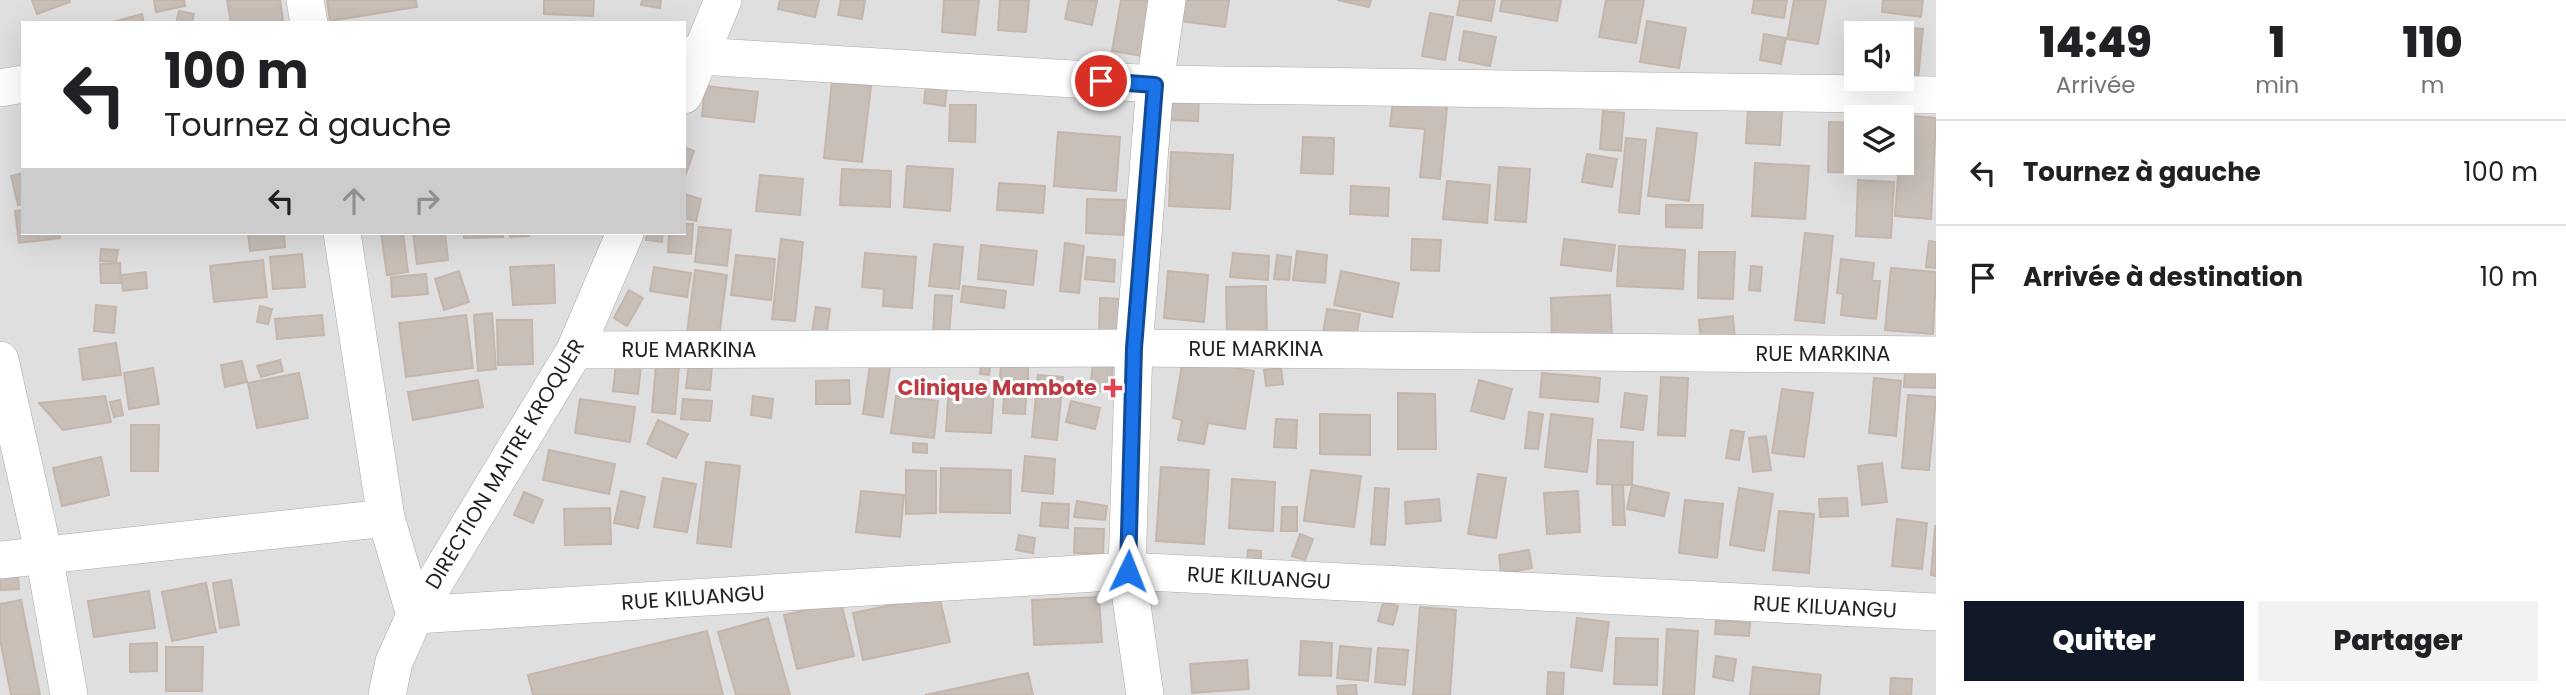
<!DOCTYPE html>
<html lang="fr">
<meta charset="utf-8">
<style>
:root{--surface:#fff;--page:#f2f2f2;--text:#202124;--muted:#757577;--line:#e0e0e0;--accent:#111827}
body{margin:0;font-family:Poppins,sans-serif;background:var(--page);color:var(--text);height:100vh;display:flex;flex-direction:column;font-size:26px;white-space:nowrap}
*{box-sizing:border-box;margin:0}
p{font-size:23px;color:var(--muted)}
.icon{flex:none;width:38px;height:38px;fill:none;stroke:currentColor;stroke-width:2;stroke-linecap:round;stroke-linejoin:round}
.map{position:relative;flex:1;overflow:hidden}
.panel{display:flex;flex-direction:column;background:var(--surface);width:630px}
.panel>*{flex:none}
.hud{position:absolute;left:21px;top:21px;width:665px;height:214px;border-radius:0px;box-shadow:0 7px 28px #0002;background:#fff;color:var(--text);overflow:hidden}
.buttons{position:absolute;left:1844px;top:21px;display:grid;gap:14px}
.buttons a{display:grid;place-items:center;width:70px;height:70px;border-radius:0px;background:var(--surface);box-shadow:0 7px 28px #0002;font-size:35px}
.pin{position:absolute;display:grid;place-items:center;width:60px;height:60px;color:#fff;margin:-30px;border:4px solid #fff;border-radius:50%;box-shadow:0 2px 7px #0007}
.me{position:absolute;width:77px;margin:-38px;rotate:2deg;stroke-linejoin:round;filter:drop-shadow(0 0 5px #0008)}
.turn{display:flex;align-items:center;gap:24px;height:147px;padding:0 28px;font-size:32px}
.turn .icon{width:91px;height:91px;stroke-width:2.5}
.turn b{display:block;font-size:49px;line-height:60px}
.lanes{display:flex;align-items:center;height:66px;padding:0 28px;background:#0003;justify-content:center;gap:35px;direction:ltr}
.lanes .off{opacity:.35}
.eta{display:flex;justify-content:space-evenly;align-items:center;height:119px;text-align:center}
.eta b{font-size:42px;font-weight:800;line-height:49px}
.action{display:flex;gap:14px;margin-top:auto;padding:14px 28px}
.action a{flex:1;height:80px;border-radius:0px;background:var(--accent);color:#fff;font-size:28px;font-weight:800;line-height:80px;text-align:center}
.action a+a{background:var(--page);color:var(--text)}
ul{padding:0;list-style:none}
li{display:flex;align-items:center;gap:21px;height:105px;padding:0 28px;border-top:2px solid var(--line)}
li div{flex:1}
li b{display:block;font-size:26px}
li em{font-style:normal}
main{display:flex;flex:1;min-height:0}
.map>svg:first-child{display:block}
.residential{fill:#e0dfdf;fill-rule:evenodd}
.building{fill:#c7bfb8;stroke:#c4b6ab;stroke-width:2}
.lines{fill:none;stroke-linecap:round;stroke-linejoin:round}
.street-casing{stroke:#a9a9a9;stroke-width:38}
.street{stroke:#fff;stroke-width:37}
.route-casing{stroke:#114b97;stroke-width:18}
.route{stroke:#1a73e8;stroke-width:12}
.health-dot{fill:#e0444e;stroke:#fff;stroke-width:2.5}
.labels{text-anchor:middle;stroke-width:6;stroke-linejoin:round;paint-order:stroke}
.street-label{font-size:21px;fill:#222;stroke:#fff}
.health-label{font-size:21px;font-weight:bold;fill:#be3a42;stroke:#fff;text-anchor:end}
</style>
<main>
<div class="map">
<svg width="1936" height="695" viewBox="0 0 1936 695">
<rect width="100%" height="100%" fill="#f2efe9"/>
<!-- residential -->
<path class="residential" d="M0 0H1936V695H0ZM23 23H684V233H23ZM1857 33H1902V79H1857ZM1857 117H1902V163H1857Z"/>
<!-- building -->
<g class="building">
<path d="M32 0H69L70 2 37 14Z"/>
<path d="M154 0H184L185 6 156 12Z"/>
<path d="M227 0H280L283 20 265 23H231Z"/>
<path d="M327 0H416L417 7 330 21Z"/>
<path d="M544 0H594L593 16 544 14Z"/>
<path d="M642 0H661L660 8 641 5Z"/>
<path d="M780 0H819L815 17 778 9Z"/>
<path d="M841 0H865L862 19 838 15Z"/>
<path d="M944 0H979L975 35 942 32Z"/>
<path d="M1000 0H1029L1026 32 998 30Z"/>
<path d="M1069 0 1097 1 1092 25 1065 19Z"/>
<path d="M1121 0H1153L1143 56 1112 51Z"/>
<path d="M1182 0H1229L1225 27 1179 21Z"/>
<path d="M1337 0H1371L1369 7Z"/>
<path d="M1460 0H1495L1491 21 1457 15Z"/>
<path d="M1502 0H1561L1557 21 1500 11Z"/>
<path d="M1606 0H1644L1636 43 1599 37Z"/>
<path d="M1754 0H1787L1784 18 1752 13Z"/>
<path d="M1794 0H1826L1818 44 1787 39Z"/>
<path d="M1883 0H1923L1921 17 1882 12Z"/>
<path d="M179 11 194 14 192 23H176Z"/>
<path d="M1430 13 1453 17 1445 60 1422 56Z"/>
<path d="M142 14 144 23 113 22Z"/>
<path d="M1647 21 1686 28 1679 68 1640 62Z"/>
<path d="M1888 26 1923 29 1918 79 1902 77V33H1887Z"/>
<path d="M1464 31 1496 37 1490 66 1459 60Z"/>
<path d="M1764 34 1786 38 1781 64 1760 60Z"/>
<path d="M832 81 871 86 862 162 824 158Z"/>
<path d="M926 83 947 85 945 106 924 103Z"/>
<path d="M705 86 758 92 754 122 702 116Z"/>
<path d="M1167 94 1199 96 1198 121 1167 120Z"/>
<path d="M1393 101 1447 107 1440 179 1420 177 1425 129 1390 126Z"/>
<path d="M950 105H976L975 142 949 141Z"/>
<path d="M1748 109 1782 111 1780 145 1746 143Z"/>
<path d="M1603 111 1624 113 1621 151 1600 149Z"/>
<path d="M1902 115 1936 118 1931 219 1895 216 1899 163H1902Z"/>
<path d="M1829 122 1857 123V163H1868L1867 173 1828 172Z"/>
<path d="M1657 128 1697 133 1689 201 1648 196Z"/>
<path d="M1058 132 1120 137 1116 191 1054 186Z"/>
<path d="M1303 137 1334 138 1333 174 1301 173Z"/>
<path d="M1626 138 1646 140 1639 214 1619 212Z"/>
<path d="M684 147 694 151 684 179Z"/>
<path d="M1171 152 1233 155 1230 209 1169 206Z"/>
<path d="M1587 154 1617 159 1612 187 1582 182Z"/>
<path d="M1755 163 1809 166 1805 219 1752 216Z"/>
<path d="M907 166 953 169 950 211 904 207Z"/>
<path d="M1499 167 1530 169 1526 222 1495 220Z"/>
<path d="M842 169 891 171 890 207 840 205Z"/>
<path d="M23 173V204L18 205 11 176Z"/>
<path d="M760 175 803 179 800 215 756 211Z"/>
<path d="M1858 180 1894 182 1891 238 1856 236Z"/>
<path d="M1447 181 1490 185 1487 223 1443 219Z"/>
<path d="M999 183 1045 186 1043 213 997 210Z"/>
<path d="M1351 186 1389 188 1388 216 1350 214Z"/>
<path d="M684 194 701 199 696 221 684 218Z"/>
<path d="M1087 199 1125 200 1123 235 1086 233Z"/>
<path d="M1666 205H1703L1702 228 1666 227Z"/>
<path d="M23 210V233H60V238L19 243 15 211Z"/>
<path d="M684 224H693L691 254 668 252 669 233H684Z"/>
<path d="M699 227 731 230 727 266 695 262Z"/>
<path d="M248 233H284L285 247 250 251Z"/>
<path d="M381 233H403L408 272 387 275Z"/>
<path d="M413 233H445L448 260 417 264Z"/>
<path d="M464 233H503V237L464 238Z"/>
<path d="M510 233H529V236L510 237Z"/>
<path d="M647 233H663L662 242 646 240Z"/>
<path d="M1805 233 1833 236 1824 323 1795 320Z"/>
<path d="M781 239 803 242 795 321 772 319Z"/>
<path d="M1412 239 1441 240 1439 271 1411 270Z"/>
<path d="M1564 239 1615 245 1611 271 1561 265Z"/>
<path d="M1929 241 1936 242V268L1926 267Z"/>
<path d="M1065 243 1084 246 1079 293 1060 291Z"/>
<path d="M934 244 963 247 959 289 929 286Z"/>
<path d="M981 245 1037 251 1033 285 978 279Z"/>
<path d="M1619 246 1685 250 1683 289 1617 286Z"/>
<path d="M101 249 118 250 116 262 100 261Z"/>
<path d="M1297 251 1327 255 1325 283 1293 280Z"/>
<path d="M1699 252H1735L1733 299 1698 298Z"/>
<path d="M865 253 916 257 912 308 883 306 884 289 862 287Z"/>
<path d="M1233 253 1269 256 1268 280 1230 277Z"/>
<path d="M302 254 305 287 273 289 270 257Z"/>
<path d="M736 255 775 259 771 300 731 295Z"/>
<path d="M1277 255 1291 257 1289 280 1274 279Z"/>
<path d="M1087 257 1115 260 1114 282 1085 279Z"/>
<path d="M1841 259 1874 263 1872 281H1880L1876 319 1841 315 1843 294 1837 293Z"/>
<path d="M263 260 267 297 214 302 210 266Z"/>
<path d="M120 263 121 283H101L100 264Z"/>
<path d="M554 265 555 303 513 305 510 267Z"/>
<path d="M1751 266 1762 267 1760 291 1749 290Z"/>
<path d="M654 267 691 273 687 297 650 291Z"/>
<path d="M1891 268 1936 272 1933 334 1885 330Z"/>
<path d="M695 270 727 275 719 337 687 333Z"/>
<path d="M459 271 469 302 444 310 435 279Z"/>
<path d="M1168 271 1208 275 1204 322 1164 318Z"/>
<path d="M1341 271 1399 283 1392 317 1334 305Z"/>
<path d="M146 272 147 288 123 291 121 275Z"/>
<path d="M426 274 428 294 392 297 391 277Z"/>
<path d="M963 286 1006 291 1004 308 961 302Z"/>
<path d="M1266 286 1267 340H1227L1226 287Z"/>
<path d="M629 290 643 298 627 326 614 318Z"/>
<path d="M935 295 952 296 949 336 933 335Z"/>
<path d="M1610 295 1612 339 1552 342 1551 298Z"/>
<path d="M1100 298 1122 299 1121 332 1099 331Z"/>
<path d="M96 305 116 307 114 333 94 331Z"/>
<path d="M260 306 272 309 268 324 257 322Z"/>
<path d="M816 307 830 309 827 333 812 331Z"/>
<path d="M1327 309 1360 314 1355 344 1322 339Z"/>
<path d="M492 313 496 369 478 371 474 315Z"/>
<path d="M322 315 324 335 277 339 275 319Z"/>
<path d="M466 315 473 368 406 377 399 323Z"/>
<path d="M1733 316 1735 341 1701 344 1699 320Z"/>
<path d="M497 320H532L533 364 498 365Z"/>
<path d="M116 343 121 375 83 380 79 349Z"/>
<path d="M1183 359 1254 371 1245 429 1208 423 1204 444 1178 440 1182 420 1173 418Z"/>
<path d="M280 360 283 371 261 377 257 366Z"/>
<path d="M242 361 247 382 225 387 221 365Z"/>
<path d="M1093 361 1113 363 1111 392 1090 391Z"/>
<path d="M1001 362 1028 364V381L1000 380Z"/>
<path d="M616 363 641 366 638 394 613 391Z"/>
<path d="M689 363 712 365 710 390 686 388Z"/>
<path d="M656 364 679 366 675 414 652 412Z"/>
<path d="M870 365 890 368 883 417 863 414Z"/>
<path d="M981 365 990 366 989 375 980 374Z"/>
<path d="M153 368 159 404 129 409 124 373Z"/>
<path d="M1281 368 1283 384 1266 386 1264 370Z"/>
<path d="M1905 371 1936 372V388L1904 387Z"/>
<path d="M299 373 308 418 257 428 248 383Z"/>
<path d="M1542 373 1600 378 1598 402 1540 397Z"/>
<path d="M1038 375 1063 377 1057 440 1032 437Z"/>
<path d="M1661 377 1688 378 1685 436 1658 435Z"/>
<path d="M1874 378 1901 381 1896 436 1869 433Z"/>
<path d="M478 380 483 407 413 420 408 392Z"/>
<path d="M849 380 850 404H816V381Z"/>
<path d="M1479 380 1512 389 1504 419 1471 411Z"/>
<path d="M1005 382 1027 383 1025 414 1003 413Z"/>
<path d="M949 385 994 388 991 433 946 431Z"/>
<path d="M1782 389 1813 393 1804 457 1772 453Z"/>
<path d="M1398 393 1435 394 1436 449H1398Z"/>
<path d="M1625 393 1647 396 1643 430 1621 427Z"/>
<path d="M1908 395 1936 397 1929 470 1902 468Z"/>
<path d="M105 396 111 422 63 430 39 403Z"/>
<path d="M753 396 773 399 771 418 751 415Z"/>
<path d="M896 396 938 401 934 438 891 433Z"/>
<path d="M580 399 635 407 630 442 575 433Z"/>
<path d="M683 399 712 401 710 421 681 419Z"/>
<path d="M120 400 123 415 114 417 110 402Z"/>
<path d="M1071 401 1100 408 1095 429 1066 422Z"/>
<path d="M1529 412 1543 414 1538 449 1525 448Z"/>
<path d="M1320 414 1370 415V455L1320 454Z"/>
<path d="M1551 414 1593 419 1587 472 1545 467Z"/>
<path d="M1276 419 1297 420 1296 448 1274 447Z"/>
<path d="M658 420 688 434 676 458 647 444Z"/>
<path d="M131 425H159L158 471H131Z"/>
<path d="M1731 430 1744 432 1739 460 1726 458Z"/>
<path d="M1766 436 1771 470 1753 472 1749 438Z"/>
<path d="M1598 440 1633 442 1632 485 1597 484Z"/>
<path d="M913 443 927 444V453L913 452Z"/>
<path d="M549 450 615 464 609 494 543 480Z"/>
<path d="M1025 456 1055 459 1053 494 1022 491Z"/>
<path d="M101 457 109 495 62 506 53 468Z"/>
<path d="M706 462 740 466 731 547 697 543Z"/>
<path d="M1882 463 1887 502 1862 505 1858 466Z"/>
<path d="M1161 467 1209 470 1204 544 1156 541Z"/>
<path d="M941 468 1011 470 1010 513 940 512Z"/>
<path d="M906 470 936 471V513L906 514Z"/>
<path d="M1311 470 1361 476 1354 527 1304 521Z"/>
<path d="M1478 474 1506 478 1496 538 1468 534Z"/>
<path d="M663 478 696 484 687 532 654 527Z"/>
<path d="M1232 479 1275 482 1273 531 1229 528Z"/>
<path d="M1612 485H1623L1625 525H1613Z"/>
<path d="M1632 485 1669 493 1664 516 1627 509Z"/>
<path d="M1375 488 1389 489 1385 545 1371 544Z"/>
<path d="M1739 488 1773 494 1764 551 1730 545Z"/>
<path d="M621 491 645 497 638 528 614 523Z"/>
<path d="M861 491 904 495 900 537 856 532Z"/>
<path d="M1578 491 1580 532 1547 534 1544 493Z"/>
<path d="M524 492 543 500 533 523 514 515Z"/>
<path d="M1847 498 1848 516 1820 517 1819 499Z"/>
<path d="M1439 499 1441 521 1406 524 1405 502Z"/>
<path d="M1685 500 1723 504 1717 558 1679 553Z"/>
<path d="M1077 501 1107 506 1105 520 1074 517Z"/>
<path d="M1042 503 1069 504 1068 528 1040 526Z"/>
<path d="M1282 507H1297V531H1281Z"/>
<path d="M610 508 611 544 565 545 564 509Z"/>
<path d="M1779 511 1814 514 1809 573 1773 570Z"/>
<path d="M1897 519 1927 523 1922 569 1892 566Z"/>
<path d="M1935 526H1936V576L1931 575Z"/>
<path d="M1075 528 1104 529 1103 554 1074 553Z"/>
<path d="M1300 534 1313 539 1305 560 1292 556Z"/>
<path d="M1019 535 1035 538 1033 553 1016 550Z"/>
<path d="M1248 550 1261 551V560L1247 559Z"/>
<path d="M1529 550 1532 568 1501 574 1499 555Z"/>
<path d="M18 576 19 589 0 590V577Z"/>
<path d="M231 580 239 625 220 628 213 583Z"/>
<path d="M206 583 216 632 172 641 162 592Z"/>
<path d="M149 591 155 628 94 637 88 601Z"/>
<path d="M939 595 950 642 863 660 853 613Z"/>
<path d="M1099 597 1102 642 1034 645 1032 600Z"/>
<path d="M21 600 40 695H11L0 639V604Z"/>
<path d="M841 602 854 656 797 669 784 615Z"/>
<path d="M1383 602 1398 606 1393 625 1378 621Z"/>
<path d="M1420 607 1456 610 1450 695H1413Z"/>
<path d="M768 618 790 695H736L718 632Z"/>
<path d="M1577 618 1609 622 1602 671 1571 667Z"/>
<path d="M1716 620 1750 623 1749 636 1715 634Z"/>
<path d="M1667 629 1698 631 1694 695H1663Z"/>
<path d="M707 631 723 695H533L528 675Z"/>
<path d="M1616 638 1658 639 1657 685 1614 684Z"/>
<path d="M1301 641 1332 643 1331 676 1299 675Z"/>
<path d="M157 643V671L130 672V644Z"/>
<path d="M1340 646 1371 649 1368 681 1337 678Z"/>
<path d="M166 647H203L202 691H166Z"/>
<path d="M1378 648 1408 650 1405 685 1375 682Z"/>
<path d="M1716 656 1736 659 1733 681 1713 677Z"/>
<path d="M1247 660 1249 689 1192 693 1190 664Z"/>
<path d="M1753 667 1821 675 1819 695H1750Z"/>
<path d="M1548 672 1564 673 1563 695H1547Z"/>
<path d="M1028 673 1033 695H925Z"/>
<path d="M1891 678 1912 679 1911 695H1890Z"/>
<path d="M1356 685 1357 695H1338L1337 686Z"/>
</g>
<g class="lines">
<defs>
<g id="street">
<path d="M305 0 309 23"/>
<path d="M684 55 1155 84 1936 95"/>
<path d="M0 88 23 84"/>
<path d="M684 95 723 0"/>
<path d="M342 233 386 518 415 615"/>
<path d="M575 350 1134 348 1936 355"/>
<path d="M0 360 44 555 69 695"/>
<path d="M0 560 386 518"/>
<path d="M415 615 1127 571 1936 612"/>
<path d="M387 695 394 662 415 615 575 350 625 233"/>
<path d="M1145 695 1127 571 1134 348 1155 84 1167 0"/>
</g>
</defs>
<!-- street casing -->
<use href="#street" class="street-casing"/>
<!-- street -->
<use href="#street" class="street"/>
</g>
<g class="lines">
<defs>
<path id="route" d="M1101 81 1155 85 1134 348 1128 571"/>
</defs>
<!-- route casing -->
<use href="#route" class="route-casing"/>
<!-- route -->
<use href="#route" class="route"/>
</g>
<!-- markers -->
<path class="health-dot" d="M1109.5 377.5h7v7h7v7h-7v7h-7v-7h-7v-7h7z"/>
<g class="labels">
<!-- street labels -->
<g class="street-label">
<text x="1256" y="356">RUE MARKINA</text>
<text x="689" y="357">RUE MARKINA</text>
<text x="1823" y="361">RUE MARKINA</text>
<text transform="translate(505 464) rotate(-59)" y="7">DIRECTION MAITRE KROQUER</text>
<text transform="translate(1259 578) rotate(3)" y="7">RUE KILUANGU</text>
<text transform="translate(693 598) rotate(-4)" y="7">RUE KILUANGU</text>
<text transform="translate(1825 607) rotate(3)" y="7">RUE KILUANGU</text>
</g>
<!-- health labels -->
<g class="health-label">
<text x="1097" y="395">Clinique Mambote</text>
</g>
</g>
</svg>
<div class="buttons">
<a><svg class="icon" aria-label="sound" viewBox="0 0 24 24"><path d="M4 9h4l5-4v14l-5-4H4zM17 9q2 3 0 6"/></svg></a>
<a><svg class="icon" aria-label="layers" viewBox="0 0 24 24"><path d="M12 4l9 5-9 5-9-5zM3 14l9 5 9-5"/></svg></a>
</div>
<div class="pin" style="left:1101px;top:81px;background:#d93025"><svg class="icon" aria-label="arrive" viewBox="0 0 24 24"><path d="M6 21V4h12l-3 4 3 4H6"/></svg></div>
<svg class="me" style="left:1128px;top:571px" viewBox="-20 -20 40 40"><path d="M0-17L14 15 0 8-14 15z" fill="#1a73e8" stroke="#fff" stroke-width="4"/></svg>
<div class="hud">
<div class="turn"><svg class="icon" aria-label="left" viewBox="0 0 24 24"><path d="M17 20v-9H6M10 6l-5 5 5 5"/></svg><div><b>100 m</b>Tournez à gauche</div></div>
<div class="lanes"><svg class="icon" aria-label="left" viewBox="0 0 24 24"><path d="M17 20v-9H6M10 6l-5 5 5 5"/></svg><svg class="icon off" aria-label="ahead" viewBox="0 0 24 24"><path d="M12 20V5M6 11l6-6 6 6"/></svg><svg class="icon off" aria-label="right" viewBox="0 0 24 24"><path d="M7 20v-9h11M14 6l5 5-5 5"/></svg></div>
</div>
</div>
<section class="panel">
<div class="eta">
<div><b>14:49</b><p>Arrivée</p></div>
<div><b>1</b><p>min</p></div>
<div><b>110</b><p>m</p></div>
</div>
<ul>
<li><svg class="icon" aria-label="left" viewBox="0 0 24 24"><path d="M17 20v-9H6M10 6l-5 5 5 5"/></svg><div><b>Tournez à gauche</b></div><em>100 m</em></li>
<li><svg class="icon" aria-label="arrive" viewBox="0 0 24 24"><path d="M6 21V4h12l-3 4 3 4H6"/></svg><div><b>Arrivée à destination</b></div><em>10 m</em></li>
</ul>
<div class="action"><a>Quitter</a><a>Partager</a></div>
</section>
</main>
